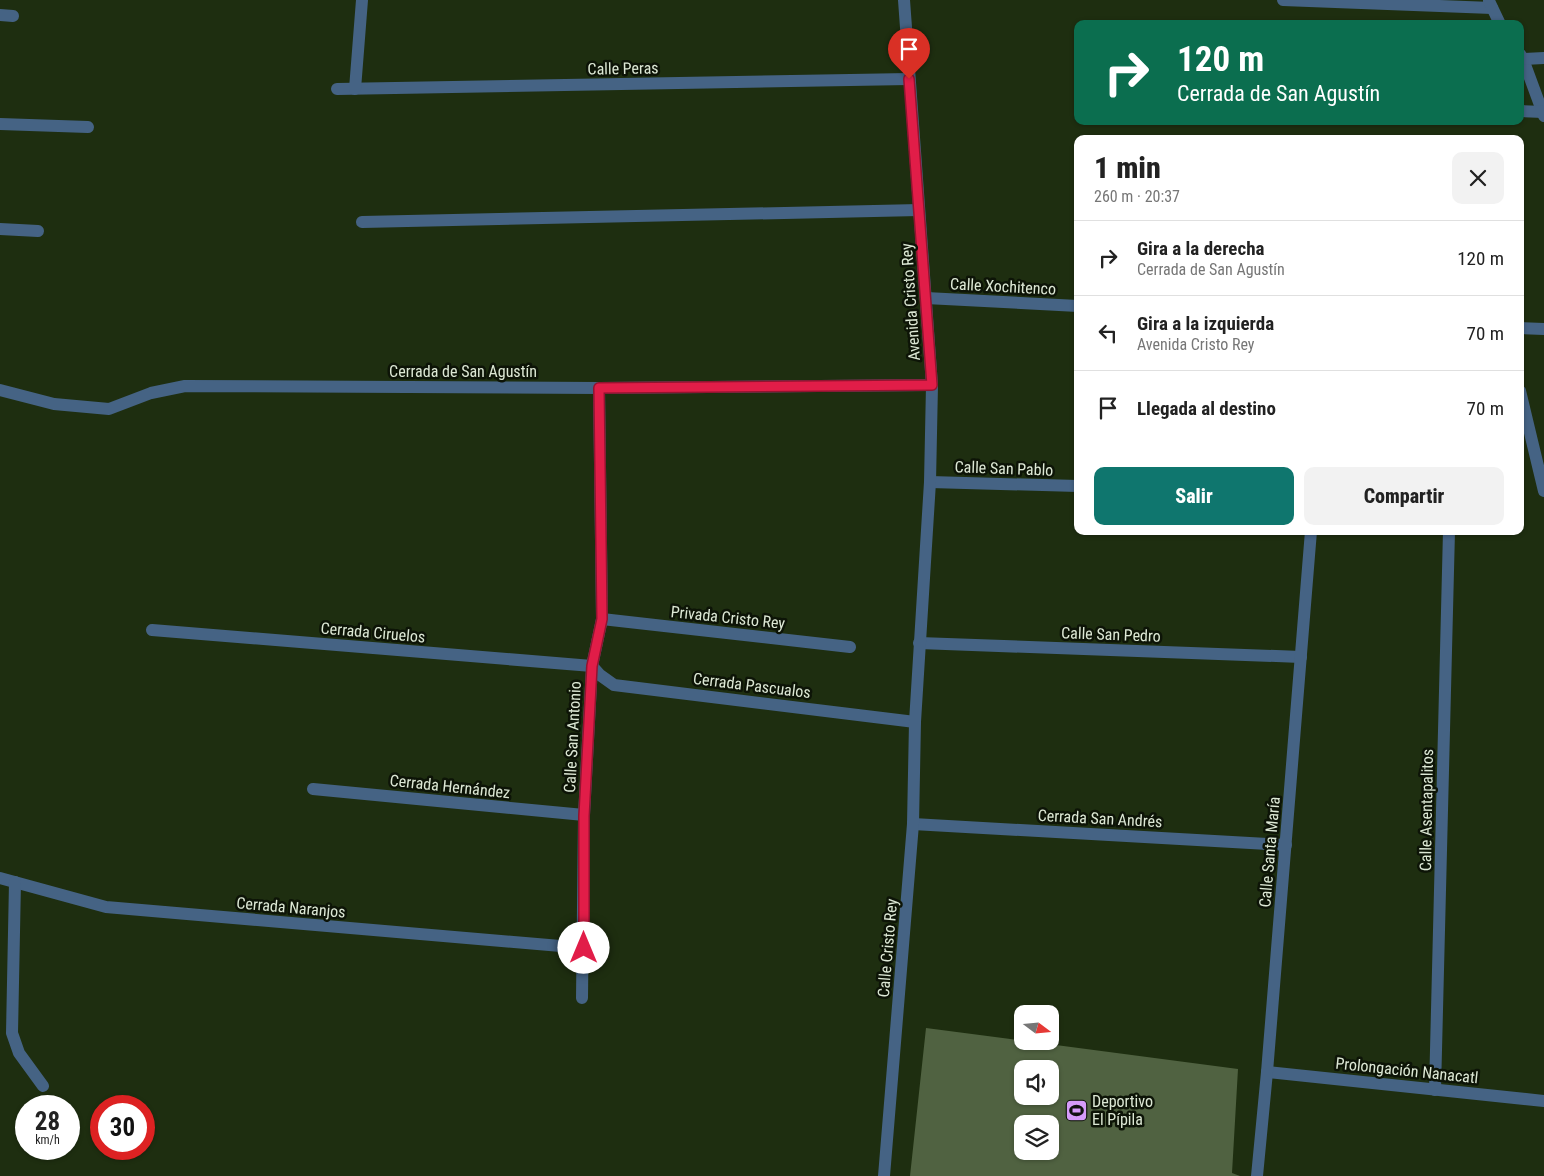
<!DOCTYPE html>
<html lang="es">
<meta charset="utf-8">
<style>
:root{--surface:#fff;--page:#f2f2f2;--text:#222;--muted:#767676;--line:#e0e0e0;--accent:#0f766e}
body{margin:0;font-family:"Roboto Condensed",sans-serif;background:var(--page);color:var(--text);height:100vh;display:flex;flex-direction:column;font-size:19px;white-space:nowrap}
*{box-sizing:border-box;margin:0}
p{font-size:16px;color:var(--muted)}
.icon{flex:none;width:28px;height:28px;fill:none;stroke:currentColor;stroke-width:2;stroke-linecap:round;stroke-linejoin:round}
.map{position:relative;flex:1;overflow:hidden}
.side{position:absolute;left:1074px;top:135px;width:450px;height:400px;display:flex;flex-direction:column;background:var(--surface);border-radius:10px;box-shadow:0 1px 4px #0004}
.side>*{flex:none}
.banner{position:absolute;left:1074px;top:20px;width:450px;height:105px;border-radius:10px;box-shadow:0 1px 4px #0004;background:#0b6e4f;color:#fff;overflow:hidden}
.needle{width:32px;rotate:106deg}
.buttons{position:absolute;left:1014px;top:1005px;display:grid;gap:10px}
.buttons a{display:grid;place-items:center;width:45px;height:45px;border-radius:10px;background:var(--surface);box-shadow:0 1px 4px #0004;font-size:25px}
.speed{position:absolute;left:15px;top:1095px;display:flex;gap:10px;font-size:25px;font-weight:700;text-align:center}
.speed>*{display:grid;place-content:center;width:65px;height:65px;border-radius:50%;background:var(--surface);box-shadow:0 1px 4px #0004;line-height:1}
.speed small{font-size:12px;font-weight:400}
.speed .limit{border:8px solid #d22;background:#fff;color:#111}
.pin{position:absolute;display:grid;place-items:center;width:42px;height:42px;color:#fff;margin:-51px -21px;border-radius:50% 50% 50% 0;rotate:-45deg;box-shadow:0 0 5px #0007}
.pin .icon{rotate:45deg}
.me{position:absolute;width:55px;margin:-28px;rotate:0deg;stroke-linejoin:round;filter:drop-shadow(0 0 4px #0008)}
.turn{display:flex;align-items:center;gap:18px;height:105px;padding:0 20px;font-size:22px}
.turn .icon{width:65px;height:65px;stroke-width:2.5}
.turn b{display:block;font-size:35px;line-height:42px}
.round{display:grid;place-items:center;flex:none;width:52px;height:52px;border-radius:10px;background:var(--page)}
.headline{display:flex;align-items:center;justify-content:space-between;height:85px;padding:0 20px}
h1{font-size:30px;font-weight:800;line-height:38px}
.button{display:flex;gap:10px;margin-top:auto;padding:10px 20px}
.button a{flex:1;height:58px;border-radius:10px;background:var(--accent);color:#fff;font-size:20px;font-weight:800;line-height:58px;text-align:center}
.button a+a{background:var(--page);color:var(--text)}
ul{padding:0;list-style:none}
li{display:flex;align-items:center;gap:15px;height:75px;padding:0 20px;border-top:1px solid var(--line)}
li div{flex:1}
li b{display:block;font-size:19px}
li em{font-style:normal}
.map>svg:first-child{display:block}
.building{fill:#506241;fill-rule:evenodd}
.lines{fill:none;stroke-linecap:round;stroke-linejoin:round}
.minor{stroke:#456384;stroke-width:12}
.tertiary{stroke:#456384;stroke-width:12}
.route-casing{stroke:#92132f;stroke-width:12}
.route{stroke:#e11d48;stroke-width:9}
.labels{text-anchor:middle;stroke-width:5;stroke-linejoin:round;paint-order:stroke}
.street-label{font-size:16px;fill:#dde8d5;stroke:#0d1407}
.poi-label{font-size:16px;fill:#dde8d5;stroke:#0d1407;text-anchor:start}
</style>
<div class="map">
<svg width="1544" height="1176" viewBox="0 0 1544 1176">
<rect width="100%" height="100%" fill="#1e2e10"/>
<!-- building -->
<path class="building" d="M926 1028 1238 1069 1232 1173 1240 1176H910ZM1022 1069H1050V1096H1022ZM1022 1124H1050V1151H1022Z"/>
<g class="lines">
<!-- minor -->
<g class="minor">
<path d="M1283 0 1492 8"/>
<path d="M1489 1 1500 24"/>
<path d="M0 15 13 16"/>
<path d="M1520 54 1523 59 1544 116"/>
<path d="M1523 59 1544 58"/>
<path d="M337 89 909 79"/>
<path d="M355 89 362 0"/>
<path d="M1520 111 1543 112"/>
<path d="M0 124 88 127"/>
<path d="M362 222 919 210"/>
<path d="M0 229 38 231"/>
<path d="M0 390 54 404 109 409 151 393 185 386 599 388 932 385"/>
<path d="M1520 391 1544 491"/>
<path d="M930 482 1078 486"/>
<path d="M602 619 850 647"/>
<path d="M152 630 592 666 600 675 614 685 915 722"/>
<path d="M919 643 1301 657"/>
<path d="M313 789 584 815"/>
<path d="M913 824 1286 845"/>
<path d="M0 878 106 907 584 948"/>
<path d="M15 882 12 1033 19 1053 43 1086"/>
<path d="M582 998 584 815 592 666 602 619 599 388"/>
<path d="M1267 1072 1544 1101"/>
<path d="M1435 1090 1449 531"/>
<path d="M1257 1176 1267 1072 1311 531"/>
</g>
<!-- tertiary -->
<g class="tertiary">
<path d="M926 298 1078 306"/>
<path d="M1520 328 1544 329"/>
<path d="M884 1176 913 824 915 722 930 482 932 385 904 0"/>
</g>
</g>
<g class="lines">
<defs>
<path id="route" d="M584 948V816L592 666 602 619 599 388 932 385 909 79"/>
</defs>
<!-- route casing -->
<use href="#route" class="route-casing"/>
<!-- route -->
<use href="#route" class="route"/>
</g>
<!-- icons -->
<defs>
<symbol id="stadium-square" viewBox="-11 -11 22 22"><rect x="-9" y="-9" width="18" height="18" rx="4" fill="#d69bfa" stroke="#0d1407"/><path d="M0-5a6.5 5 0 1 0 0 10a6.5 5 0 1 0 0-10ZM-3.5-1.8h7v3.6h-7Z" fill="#111"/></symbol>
</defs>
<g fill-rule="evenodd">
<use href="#stadium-square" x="1064" y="1098" width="25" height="25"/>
</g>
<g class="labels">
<!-- street labels -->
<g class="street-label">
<text transform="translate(623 68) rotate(-1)" y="6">Calle Peras</text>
<text transform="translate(1003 286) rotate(3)" y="6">Calle Xochitenco</text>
<text transform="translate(910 302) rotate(-94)" y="6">Avenida Cristo Rey</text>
<text x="463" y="377">Cerrada de San Agustín</text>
<text transform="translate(1004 468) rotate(2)" y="6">Calle San Pablo</text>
<text transform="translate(728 617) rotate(6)" y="6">Privada Cristo Rey</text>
<text transform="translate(373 632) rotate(5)" y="6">Cerrada Ciruelos</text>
<text transform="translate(1111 634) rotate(2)" y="6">Calle San Pedro</text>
<text transform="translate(752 685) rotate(7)" y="6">Cerrada Pascualos</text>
<text transform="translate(572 737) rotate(-87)" y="6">Calle San Antonio</text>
<text transform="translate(450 786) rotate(6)" y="6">Cerrada Hernández</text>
<text transform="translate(1426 810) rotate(-89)" y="6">Calle Asentapalitos</text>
<text transform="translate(1100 818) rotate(3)" y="6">Cerrada San Andrés</text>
<text transform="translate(1269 852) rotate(-85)" y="6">Calle Santa María</text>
<text transform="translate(291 907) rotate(5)" y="6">Cerrada Naranjos</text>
<text transform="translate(887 948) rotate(-85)" y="6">Calle Cristo Rey</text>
<text transform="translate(1407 1070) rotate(6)" y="6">Prolongación Nanacatl</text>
</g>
<!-- poi labels -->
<g class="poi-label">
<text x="1092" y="1107">Deportivo<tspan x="1092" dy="18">El Pípila</tspan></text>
</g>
</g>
</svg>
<div class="buttons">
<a><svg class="needle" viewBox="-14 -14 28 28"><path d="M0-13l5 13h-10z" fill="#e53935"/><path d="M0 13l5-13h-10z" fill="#767676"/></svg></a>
<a><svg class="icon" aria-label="sound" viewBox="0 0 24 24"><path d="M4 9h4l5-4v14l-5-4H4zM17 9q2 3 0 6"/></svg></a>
<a><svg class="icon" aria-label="layers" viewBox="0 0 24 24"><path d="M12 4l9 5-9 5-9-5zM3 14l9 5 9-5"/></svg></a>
</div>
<div class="speed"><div>28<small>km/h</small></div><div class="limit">30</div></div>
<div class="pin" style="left:909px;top:79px;background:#d93025"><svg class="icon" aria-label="arrive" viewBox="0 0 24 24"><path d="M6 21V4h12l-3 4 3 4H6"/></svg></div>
<svg class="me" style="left:584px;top:948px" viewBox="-20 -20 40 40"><circle r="19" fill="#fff"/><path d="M0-13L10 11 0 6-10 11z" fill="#e11d48"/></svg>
<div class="banner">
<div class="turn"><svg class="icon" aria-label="right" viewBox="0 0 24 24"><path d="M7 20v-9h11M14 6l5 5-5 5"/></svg><div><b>120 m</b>Cerrada de San Agustín</div></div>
</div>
<section class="side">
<div class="headline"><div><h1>1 min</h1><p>260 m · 20:37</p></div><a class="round"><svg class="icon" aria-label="close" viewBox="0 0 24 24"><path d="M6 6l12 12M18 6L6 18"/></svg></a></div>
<ul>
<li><svg class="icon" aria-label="right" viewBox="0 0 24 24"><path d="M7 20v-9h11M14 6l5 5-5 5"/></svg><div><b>Gira a la derecha</b><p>Cerrada de San Agustín</p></div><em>120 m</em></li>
<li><svg class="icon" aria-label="left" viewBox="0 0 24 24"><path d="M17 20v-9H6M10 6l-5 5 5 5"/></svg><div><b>Gira a la izquierda</b><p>Avenida Cristo Rey</p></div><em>70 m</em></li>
<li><svg class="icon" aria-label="arrive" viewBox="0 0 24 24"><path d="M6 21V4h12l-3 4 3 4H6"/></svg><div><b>Llegada al destino</b></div><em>70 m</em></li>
</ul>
<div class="button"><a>Salir</a><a>Compartir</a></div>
</section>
</div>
